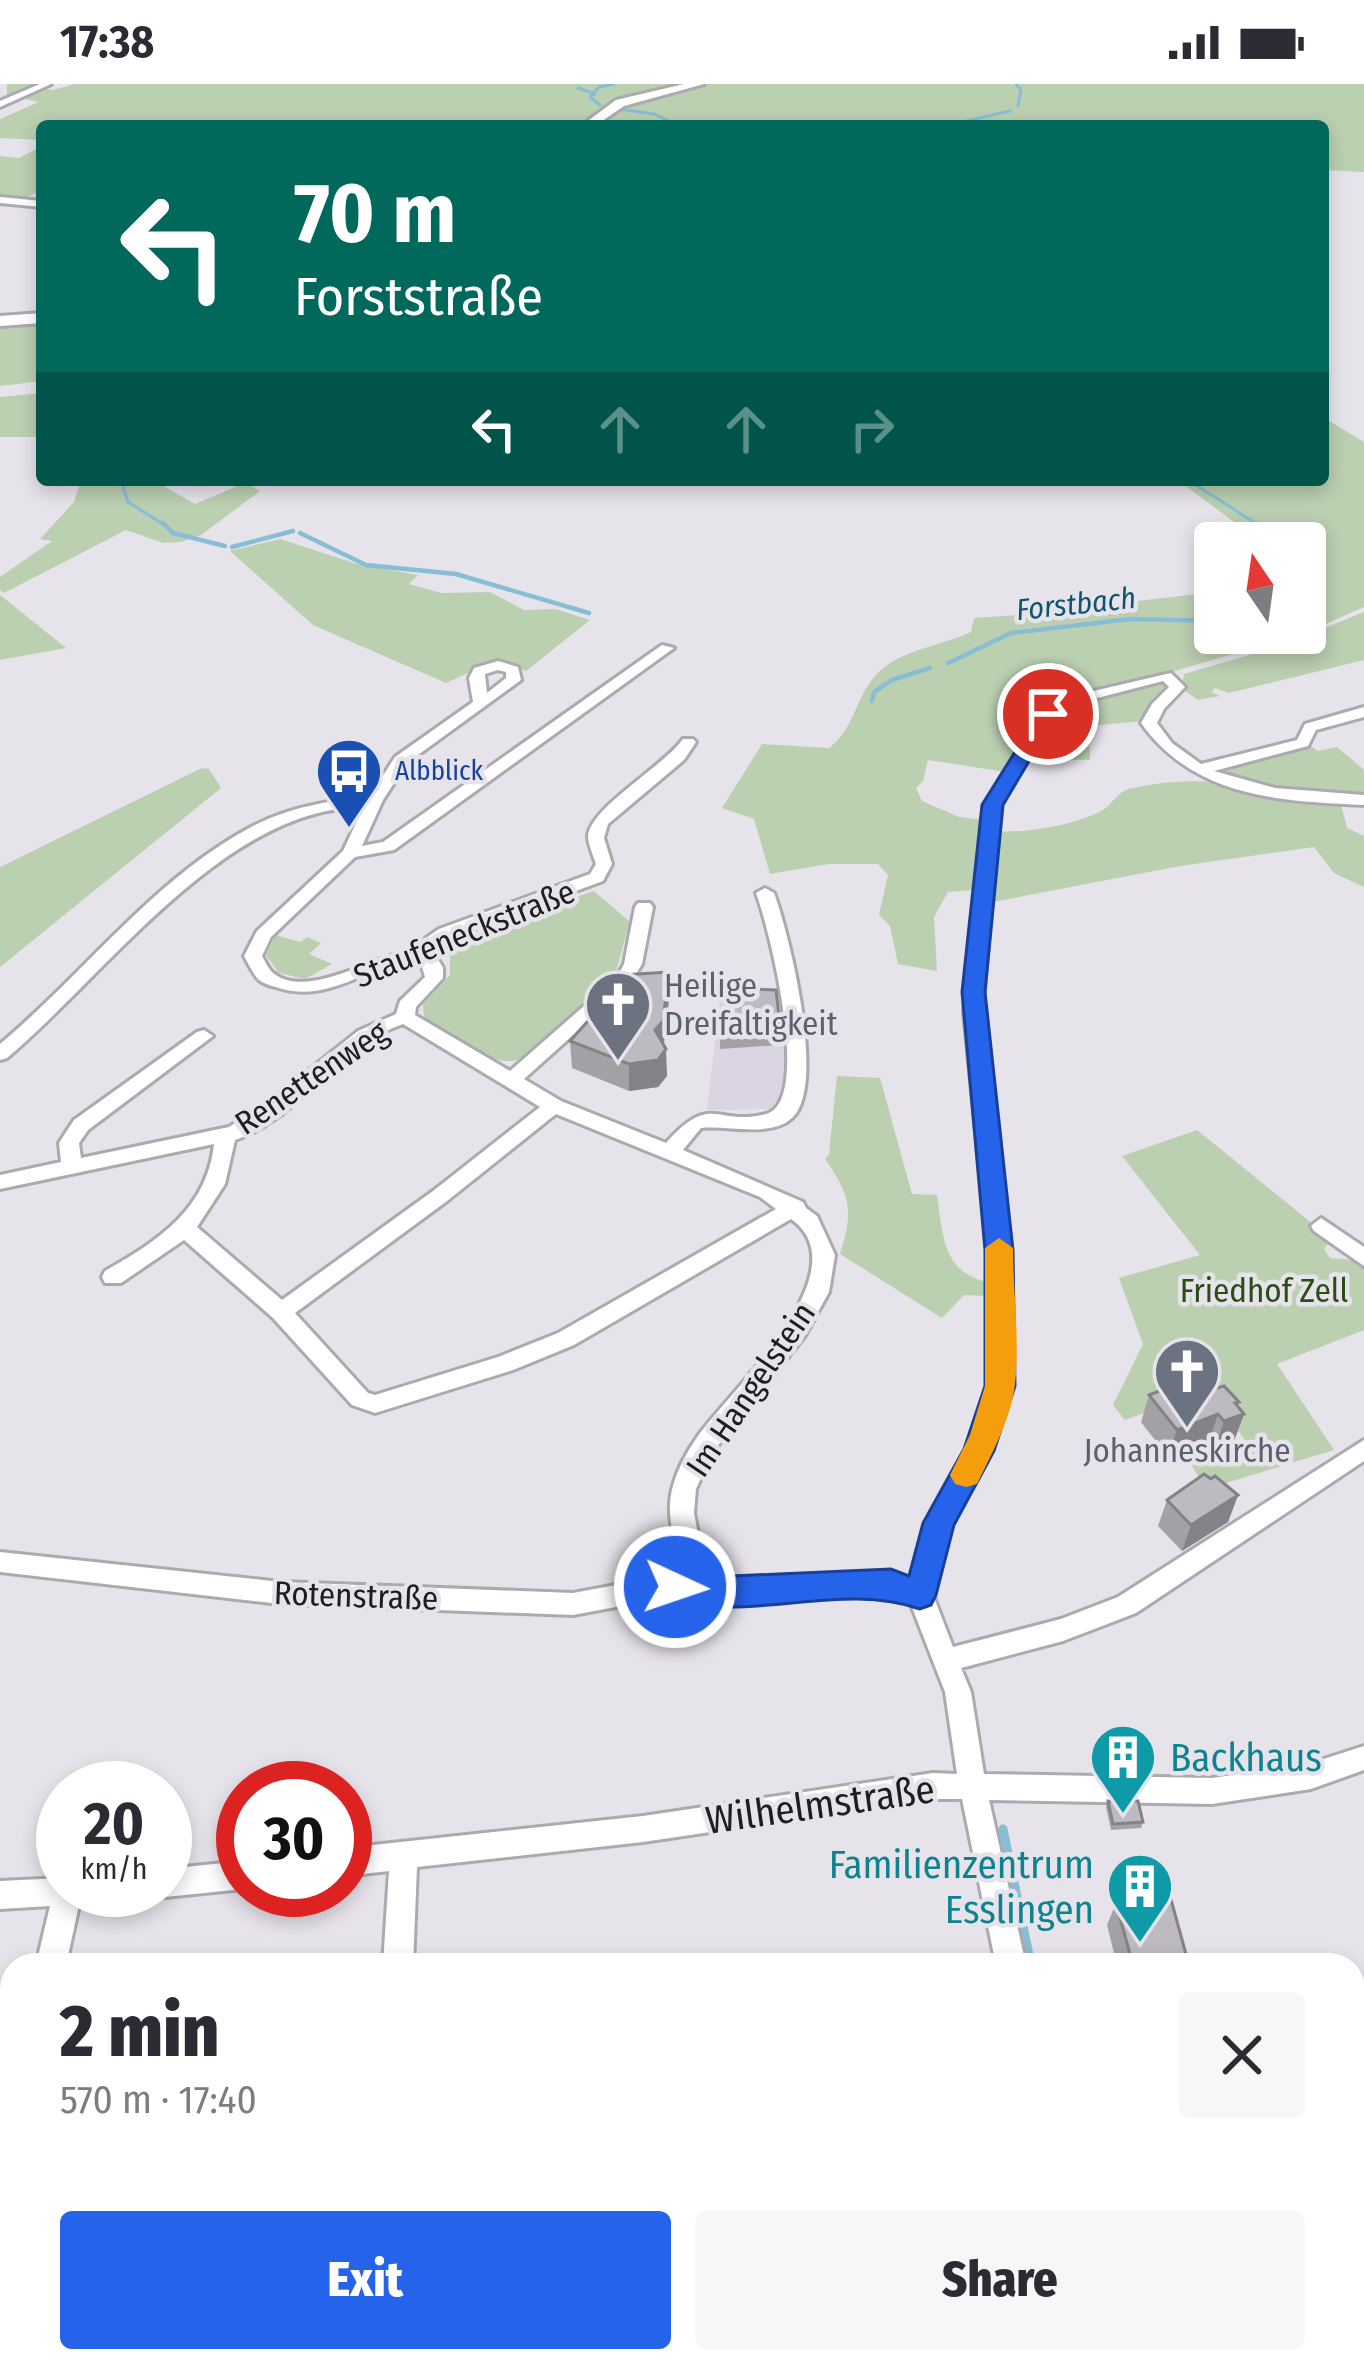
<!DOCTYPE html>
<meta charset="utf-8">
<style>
:root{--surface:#fff;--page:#f7f7f7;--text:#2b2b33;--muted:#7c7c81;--accent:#2563eb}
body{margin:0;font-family:"Fira Sans Condensed",sans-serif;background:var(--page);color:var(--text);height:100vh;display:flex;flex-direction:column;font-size:45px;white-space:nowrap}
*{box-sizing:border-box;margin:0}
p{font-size:39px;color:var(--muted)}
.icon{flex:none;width:66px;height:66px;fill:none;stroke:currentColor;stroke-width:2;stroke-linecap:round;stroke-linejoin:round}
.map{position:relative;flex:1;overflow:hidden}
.panel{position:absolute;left:0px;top:1869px;width:1365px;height:420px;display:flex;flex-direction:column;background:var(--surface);border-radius:36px 36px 0 0;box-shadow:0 6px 18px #0003}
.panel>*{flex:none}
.banner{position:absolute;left:36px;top:36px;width:1293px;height:366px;border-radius:12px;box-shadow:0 6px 18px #0003;background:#00695c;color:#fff;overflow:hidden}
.needle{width:78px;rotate:347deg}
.fabs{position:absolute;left:1194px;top:438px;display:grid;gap:24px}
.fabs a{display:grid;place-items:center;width:132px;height:132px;border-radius:12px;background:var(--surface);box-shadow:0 6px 18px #0003;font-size:60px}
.speed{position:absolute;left:36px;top:1677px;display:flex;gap:24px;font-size:60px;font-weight:700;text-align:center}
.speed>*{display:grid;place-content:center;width:156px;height:156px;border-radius:50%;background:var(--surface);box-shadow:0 6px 18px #0003;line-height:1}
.speed small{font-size:30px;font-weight:400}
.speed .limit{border:18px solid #d22;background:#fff;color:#111}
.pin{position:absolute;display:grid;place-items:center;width:102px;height:102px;color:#fff;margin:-51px;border:6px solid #fff;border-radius:50%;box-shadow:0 3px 12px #0007}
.me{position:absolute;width:132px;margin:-66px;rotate:93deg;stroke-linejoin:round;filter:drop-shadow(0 0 9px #0008)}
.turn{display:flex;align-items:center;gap:42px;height:252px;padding:0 60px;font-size:54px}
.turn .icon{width:156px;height:156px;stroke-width:2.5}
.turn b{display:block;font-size:84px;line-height:102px}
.lanes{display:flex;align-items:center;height:114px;padding:0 60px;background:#0003;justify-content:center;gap:60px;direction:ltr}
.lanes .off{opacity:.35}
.round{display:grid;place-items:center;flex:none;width:126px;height:126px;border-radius:12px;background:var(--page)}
.headline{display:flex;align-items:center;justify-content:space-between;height:204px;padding:0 60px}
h1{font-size:72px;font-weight:800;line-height:90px}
.primary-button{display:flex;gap:24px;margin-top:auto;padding:24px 60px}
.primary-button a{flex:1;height:138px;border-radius:12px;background:var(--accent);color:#fff;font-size:48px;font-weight:800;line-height:138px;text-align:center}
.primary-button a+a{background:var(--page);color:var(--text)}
.status{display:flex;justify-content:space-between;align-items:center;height:84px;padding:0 60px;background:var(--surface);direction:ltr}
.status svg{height:33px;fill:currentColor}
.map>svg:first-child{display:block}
.built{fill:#dbd4e2}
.green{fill:#bbcfb1}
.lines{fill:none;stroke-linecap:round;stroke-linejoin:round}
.stream-far2{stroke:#88bed4;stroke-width:3}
.stream-far1{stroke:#88bed4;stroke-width:4.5}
.stream{stroke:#88bed4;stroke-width:9}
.minor-casing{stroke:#ada9b0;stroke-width:6}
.tertiary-casing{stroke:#ada9b0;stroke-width:6}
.secondary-casing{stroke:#ada9b0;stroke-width:6}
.minor{fill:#fff;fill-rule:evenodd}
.tertiary{fill:#fff;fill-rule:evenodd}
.secondary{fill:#fff;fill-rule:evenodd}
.wall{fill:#a3a0a6}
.shaded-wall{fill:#858287}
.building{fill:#bebac1;stroke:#858287;stroke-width:3}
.route{fill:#2563eb;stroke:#184099;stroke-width:3}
.slow{fill:#f59e0b}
.labels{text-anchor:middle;stroke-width:9;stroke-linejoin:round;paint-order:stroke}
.far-transit-label{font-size:27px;fill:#164399;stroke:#e7e3eb;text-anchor:start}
.far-water-label{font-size:30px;font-style:italic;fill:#0c556c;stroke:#e7e3eb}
.street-label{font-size:33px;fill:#1f1d20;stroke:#e7e3eb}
.worship-label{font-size:33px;fill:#5b616d;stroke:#e7e3eb;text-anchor:start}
.park-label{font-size:33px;fill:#2a4d15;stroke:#e7e3eb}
.near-culture-label{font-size:39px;fill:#0d838f;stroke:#e7e3eb;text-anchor:start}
.near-street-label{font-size:39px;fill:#1f1d20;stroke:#e7e3eb}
</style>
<div class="status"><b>17:38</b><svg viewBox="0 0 49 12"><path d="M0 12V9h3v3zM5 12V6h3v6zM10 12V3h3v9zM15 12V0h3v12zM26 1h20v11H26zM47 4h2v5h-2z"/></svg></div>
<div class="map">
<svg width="1364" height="2289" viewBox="0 0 1364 2289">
<rect width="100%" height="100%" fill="#e7e3eb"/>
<!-- built -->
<path class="built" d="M720 913 783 916 789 996 783 1018 771 1025 707 1026Z"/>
<!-- green -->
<g class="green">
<path d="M7 0H45L39 4 53 6 75 0H693L616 19 583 42H442L428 37 396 42H42V56L0 54V35L39 18 7 11Z"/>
<path d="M704 0H1364V88L1323 86V42H659C638 35 614 42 591 42 617 13 668 8 704 0Z"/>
<path d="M42 62V106L21 116 0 115V72L19 74Z"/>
<path d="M42 235V297L0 302V239Z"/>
<path d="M42 309V353H0V313Z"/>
<path d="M1323 333 1364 358V523L1305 549V459H1262L1178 396H1323Z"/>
<path d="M81 396H153L195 420 245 399 260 407 201 451 181 458 163 459 126 446 4 509 0 506V493L52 457 40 455 74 418Z"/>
<path d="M280 455 357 480 418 491 409 500 441 509 490 508 524 526 555 525 590 536 526 587 490 579 446 599 313 541 230 467Z"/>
<path d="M1215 508V549H1304L1158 592 1173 601 1144 637 1089 642 1090 676 1026 675 1006 688 928 676 923 697 916 704 922 717 959 733 984 736V746C1017 751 1070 743 1101 727 1112 721 1117 708 1129 705 1201 687 1268 704 1340 716L1347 744 1364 752V803L1334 789 1314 763 1180 782 988 819 986 805 948 808 934 833 937 887 898 880 890 842 879 831 888 791 878 780H829L770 790 754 735 722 724 762 660 829 664C856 644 856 607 882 585 906 565 943 561 971 548L974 534 1105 525 1103 521Z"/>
<path d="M0 511 66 564 0 576Z"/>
<path d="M1364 528V576L1229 609 1215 604 1211 608 1220 612 1198 616 1182 605 1184 590 1281 562Z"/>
<path d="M1311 662 1318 667 1337 663 1364 686V713L1249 702 1217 688 1224 681Z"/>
<path d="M202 684 209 685 221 704 0 883V783Z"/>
<path d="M594 807 630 838 615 891 526 972C495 991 451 951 424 933L423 920 450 891V865L455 859 505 836Z"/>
<path d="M276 851 300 858 307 853 321 859 309 870 332 880 305 895 279 889 266 871Z"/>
<path d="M837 992 880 994 912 1110 937 1111C943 1150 942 1188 987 1198V1212L964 1211 942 1234 840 1170C853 1128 852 1113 825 1075L829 1070Z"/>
<path d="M1197 1046 1324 1149 1329 1158 1324 1165 1330 1174 1353 1176 1364 1185V1246L1277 1280 1334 1366 1206 1405 1189 1377 1247 1360 1220 1318 1191 1312 1125 1336 1113 1321 1143 1260 1119 1194 1200 1171 1122 1072Z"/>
</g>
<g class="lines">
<!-- stream-far2 -->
<g class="stream-far2">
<path d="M1016 0 1021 6 1018 22"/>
<path d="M578 4 595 10"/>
<path d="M600 21 590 13 599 3 614 0"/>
<path d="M619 25 654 30 679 42"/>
<path d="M944 42 1010 27"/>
<path d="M121 396 128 418 166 442"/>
<path d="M1188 396 1260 442"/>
</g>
<!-- stream-far1 -->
<g class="stream-far1">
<path d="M163 439 173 449 225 462"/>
<path d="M1256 439 1304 459"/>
<path d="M300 449 366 481 456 490 589 529"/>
<path d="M1305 459 1314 473 1305 500"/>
<path d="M232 463 293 447"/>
<path d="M948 579 1011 549 1130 535 1215 537"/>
<path d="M872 617 874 608 892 596 930 584"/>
</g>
<!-- stream -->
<path class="stream" d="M1003 1745 1031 1881"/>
<defs>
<g id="minor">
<path d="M40 0H51L0 23V17Z"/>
<path d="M0 113 42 117V123L0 119Z"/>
<path d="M662 561 674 564 394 766 355 773 271 853 262 872C265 877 268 884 272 888 306 919 380 867 420 865L426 854 439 845 590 790 596 780C593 771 588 760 588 752 590 724 664 682 683 655H693L696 658 684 676 608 740 604 754 612 780 603 797 451 853 439 861 435 870 443 884V894L416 923 415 931 510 987 617 893 624 880 635 823 638 819H650L653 823 642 880 630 900 524 995 561 1017 666 1059C712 1007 716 1043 766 1030 813 1018 769 843 756 809L765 804 774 809C789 849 827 1003 792 1034 770 1054 728 1041 701 1044L683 1066 803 1118 806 1124 817 1132 835 1171 829 1208 804 1253 712 1369 696 1405 694 1429 700 1461 709 1479 723 1494 891 1488 911 1496 927 1439 967 1366 989 1302 988 1166 964 928 984 720 1043 627 1072 612 1171 589 1185 603 1164 625 1157 639 1172 659 1201 680 1297 656 1305 640 1364 623V633L1316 646 1308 662 1214 687 1275 704 1364 711V721C1279 717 1195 714 1141 639L1152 620 1169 603 1163 597 1082 618 1054 633 1000 720 982 928 1010 1166 1011 1302 990 1367 951 1440 933 1511 953 1563 1061 1535 1118 1513 1364 1356V1377L1136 1529 1063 1557 961 1584 971 1608 984 1690 1212 1694 1311 1679 1364 1662V1686L1311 1705 1212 1720 989 1716 1026 1881H996L962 1715H933L643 1758 417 1783 413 1881H383L389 1787 345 1792V1764L643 1732 933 1689 957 1690 945 1608 910 1518 890 1510 719 1516 711 1513 664 1514 573 1531 281 1520 0 1488V1468L281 1498 573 1509 664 1492H690C676 1465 664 1433 673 1402 677 1386 688 1366 698 1352 729 1308 864 1186 791 1135L574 1261 513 1286 375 1329 352 1321 273 1234 184 1156 121 1199H105L102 1193 105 1187C158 1157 207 1125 214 1060L0 1105V1091L61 1078 59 1059 74 1036 197 948 204 946 213 952 88 1046 79 1059 81 1074 229 1043 270 1017 358 947 396 930 400 917 425 893 420 876C369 878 330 922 276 903 271 902 263 899 259 896 253 890 248 879 244 872L257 847 343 767 364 722C349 724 332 725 318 729 200 759 98 897 7 974L0 976V960C85 889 154 794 253 742 290 723 329 717 370 712L395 673 473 618 469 594 474 584 498 577 518 583 521 596 407 679 383 716 362 762 383 758ZM498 586 506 588V594L487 609 485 590ZM403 940 540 1023 433 1107 282 1216 197 1143 225 1100 235 1056C300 1034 337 962 403 940ZM556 1030 760 1113 776 1125 558 1249 498 1273 375 1311 368 1309 295 1229 447 1117Z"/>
<path d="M1321 1134 1364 1163V1182L1314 1147 1311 1142Z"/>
<path d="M243 1777V1805L165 1813 154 1806H165V1785Z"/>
<path d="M63 1794V1806H110L106 1816 79 1821 66 1881H36L50 1822 0 1825V1797Z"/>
<path d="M1364 1971V2001L1353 2002V1972Z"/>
<path d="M12 2031V2103L0 2110V2038Z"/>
</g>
<path id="tertiary" d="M1035 2277H1079L1083 2289H1039Z"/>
<g id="secondary">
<path d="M684 0H704L624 22 595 42H581L616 16Z"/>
<path d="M42 229V239L0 242V232Z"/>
<path d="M1364 2140V2186L1353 2187V2141Z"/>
<path d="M12 2194V2242L0 2243V2195Z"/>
</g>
</defs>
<!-- minor casing -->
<use href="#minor" class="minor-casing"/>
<!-- tertiary casing -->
<use href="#tertiary" class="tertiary-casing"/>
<!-- secondary casing -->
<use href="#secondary" class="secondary-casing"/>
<!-- minor -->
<use href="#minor" class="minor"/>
<!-- tertiary -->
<use href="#tertiary" class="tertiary"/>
<!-- secondary -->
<use href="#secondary" class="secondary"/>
</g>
<!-- wall -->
<g class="wall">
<path d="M669 888V915L664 960 667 992 658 1003 629 1007 572 984 570 957 616 934Z"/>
<path d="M780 941 779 961 720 965V944Z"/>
<path d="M1210 1306 1239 1318 1237 1322 1244 1330 1234 1357 1215 1364 1209 1357 1168 1373 1141 1338 1149 1311Z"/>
<path d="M1211 1395 1238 1411 1228 1438 1182 1467 1158 1442 1167 1416Z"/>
<path d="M1108 1717 1143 1738 1141 1744 1111 1746 1106 1723Z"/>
<path d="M1116 1819 1189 1881H1117L1107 1841Z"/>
</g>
<!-- shaded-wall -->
<g class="shaded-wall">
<path d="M669 888V915L663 964 655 946Z"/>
<path d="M666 965 667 992 658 1003 629 1007V980Z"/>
<path d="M1239 1318 1233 1334 1244 1330 1234 1357 1215 1364 1224 1337 1235 1319Z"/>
<path d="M1218 1330 1209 1357 1168 1373 1177 1346Z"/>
<path d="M1238 1411 1228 1438 1182 1467 1191 1441Z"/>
</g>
<!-- building -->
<g class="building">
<path d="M669 888 663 937 655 946 666 965 658 976 629 980 570 957 596 928 616 934 622 891Z"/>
<path d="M730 904 776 906 780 941 720 944Z"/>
<path d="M1198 1292 1210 1306 1224 1302 1239 1318 1235 1319 1244 1330 1224 1337 1218 1330 1177 1346 1149 1311Z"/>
<path d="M1204 1390 1211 1395 1215 1392 1238 1411 1191 1441 1167 1416Z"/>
<path d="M1108 1717H1138L1143 1738 1113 1740Z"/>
<path d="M1170 1812 1189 1881H1133L1116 1819Z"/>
</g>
<!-- route -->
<path class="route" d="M1041 626 1057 630 1003 721 985 908 1013 1166 1015 1302 994 1367 954 1441 936 1511 931 1521 920 1525C839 1496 745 1542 663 1513L659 1503 663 1493 675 1489 732 1492 891 1485 909 1492 923 1439 964 1365 985 1302V1166L962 908 982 721Z"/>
<!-- slow -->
<path class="slow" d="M999 1154 1013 1164C1013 1209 1020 1257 1015 1300 1011 1335 992 1369 977 1400L966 1403 955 1400 950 1391 970 1351 985 1302V1164Z"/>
<!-- icons -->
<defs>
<symbol id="bus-pin" viewBox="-11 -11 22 30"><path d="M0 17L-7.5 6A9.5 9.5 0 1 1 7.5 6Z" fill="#1a4fb4" stroke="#e7e3eb"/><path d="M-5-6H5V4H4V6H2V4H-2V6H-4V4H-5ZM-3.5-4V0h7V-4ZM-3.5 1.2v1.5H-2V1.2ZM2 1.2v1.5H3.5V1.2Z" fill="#fff"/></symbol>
<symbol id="church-pin" viewBox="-11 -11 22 30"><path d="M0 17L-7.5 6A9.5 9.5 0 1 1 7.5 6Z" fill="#6b7280" stroke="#e7e3eb"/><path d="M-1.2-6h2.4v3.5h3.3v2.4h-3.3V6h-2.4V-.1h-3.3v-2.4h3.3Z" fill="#fff"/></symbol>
<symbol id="building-pin" viewBox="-11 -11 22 30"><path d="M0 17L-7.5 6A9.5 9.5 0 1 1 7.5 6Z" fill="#0f9aa8" stroke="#e7e3eb"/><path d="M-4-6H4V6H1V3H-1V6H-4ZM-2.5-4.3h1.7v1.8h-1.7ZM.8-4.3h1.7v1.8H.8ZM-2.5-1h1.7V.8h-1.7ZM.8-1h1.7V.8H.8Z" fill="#fff"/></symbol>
</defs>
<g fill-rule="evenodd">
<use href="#bus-pin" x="311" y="649" width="76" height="104"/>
<use href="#church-pin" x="580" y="882" width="76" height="104"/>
<use href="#church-pin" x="1149" y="1249" width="76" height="104"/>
<use href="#building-pin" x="1085" y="1635" width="76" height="104"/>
<use href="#building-pin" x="1102" y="1764" width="76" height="104"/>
</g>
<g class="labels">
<!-- far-transit labels -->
<g class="far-transit-label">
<text x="395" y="696">Albblick</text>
</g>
<!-- far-water labels -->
<g class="far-water-label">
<text transform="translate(1076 520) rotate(-6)" y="10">Forstbach</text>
</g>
<!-- street labels -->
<g class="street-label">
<text transform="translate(464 849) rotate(-22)" y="12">Staufeneckstraße</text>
<text transform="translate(311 993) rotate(-34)" y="12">Renettenweg</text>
<text transform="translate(750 1305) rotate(-56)" y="12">Im Hangelstein</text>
<text transform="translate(356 1511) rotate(2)" y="12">Rotenstraße</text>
</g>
<!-- worship labels -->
<g class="worship-label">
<text x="664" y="913">Heilige<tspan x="664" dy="38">Dreifaltigkeit</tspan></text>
<text x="1187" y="1378" text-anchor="middle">Johanneskirche</text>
</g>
<!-- park labels -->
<g class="park-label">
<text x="1264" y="1218">Friedhof Zell</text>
</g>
<!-- near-culture labels -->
<g class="near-culture-label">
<text x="1170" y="1687">Backhaus</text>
<text x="1094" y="1794" text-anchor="end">Familienzentrum<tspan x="1094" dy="45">Esslingen</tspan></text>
</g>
<!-- near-street labels -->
<g class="near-street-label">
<text transform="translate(820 1720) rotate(-8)" y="14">Wilhelmstraße</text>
</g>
</g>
</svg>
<div class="fabs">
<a><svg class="needle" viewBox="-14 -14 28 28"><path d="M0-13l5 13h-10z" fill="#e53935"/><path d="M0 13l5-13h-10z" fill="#7c7c81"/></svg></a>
</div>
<div class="speed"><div>20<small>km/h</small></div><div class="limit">30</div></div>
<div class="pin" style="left:1048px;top:630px;background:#d93025"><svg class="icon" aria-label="arrive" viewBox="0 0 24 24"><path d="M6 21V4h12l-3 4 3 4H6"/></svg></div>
<svg class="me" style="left:675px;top:1503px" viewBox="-20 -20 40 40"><circle r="17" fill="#2563eb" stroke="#fff" stroke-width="3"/><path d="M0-11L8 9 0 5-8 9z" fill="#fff"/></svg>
<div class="banner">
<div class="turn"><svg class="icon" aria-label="left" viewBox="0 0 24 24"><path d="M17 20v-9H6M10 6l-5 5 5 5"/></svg><div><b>70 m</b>Forststraße</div></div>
<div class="lanes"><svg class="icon" aria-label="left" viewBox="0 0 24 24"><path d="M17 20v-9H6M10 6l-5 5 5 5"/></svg><svg class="icon off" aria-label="ahead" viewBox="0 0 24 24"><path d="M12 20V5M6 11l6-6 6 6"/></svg><svg class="icon off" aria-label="ahead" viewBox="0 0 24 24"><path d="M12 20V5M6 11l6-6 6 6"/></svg><svg class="icon off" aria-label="right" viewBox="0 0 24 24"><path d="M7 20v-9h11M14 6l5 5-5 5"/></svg></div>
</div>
<section class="panel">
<div class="headline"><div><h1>2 min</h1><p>570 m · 17:40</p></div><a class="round"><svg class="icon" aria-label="close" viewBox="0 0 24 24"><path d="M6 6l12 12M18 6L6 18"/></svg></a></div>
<div class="primary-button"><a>Exit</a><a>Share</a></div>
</section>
</div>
